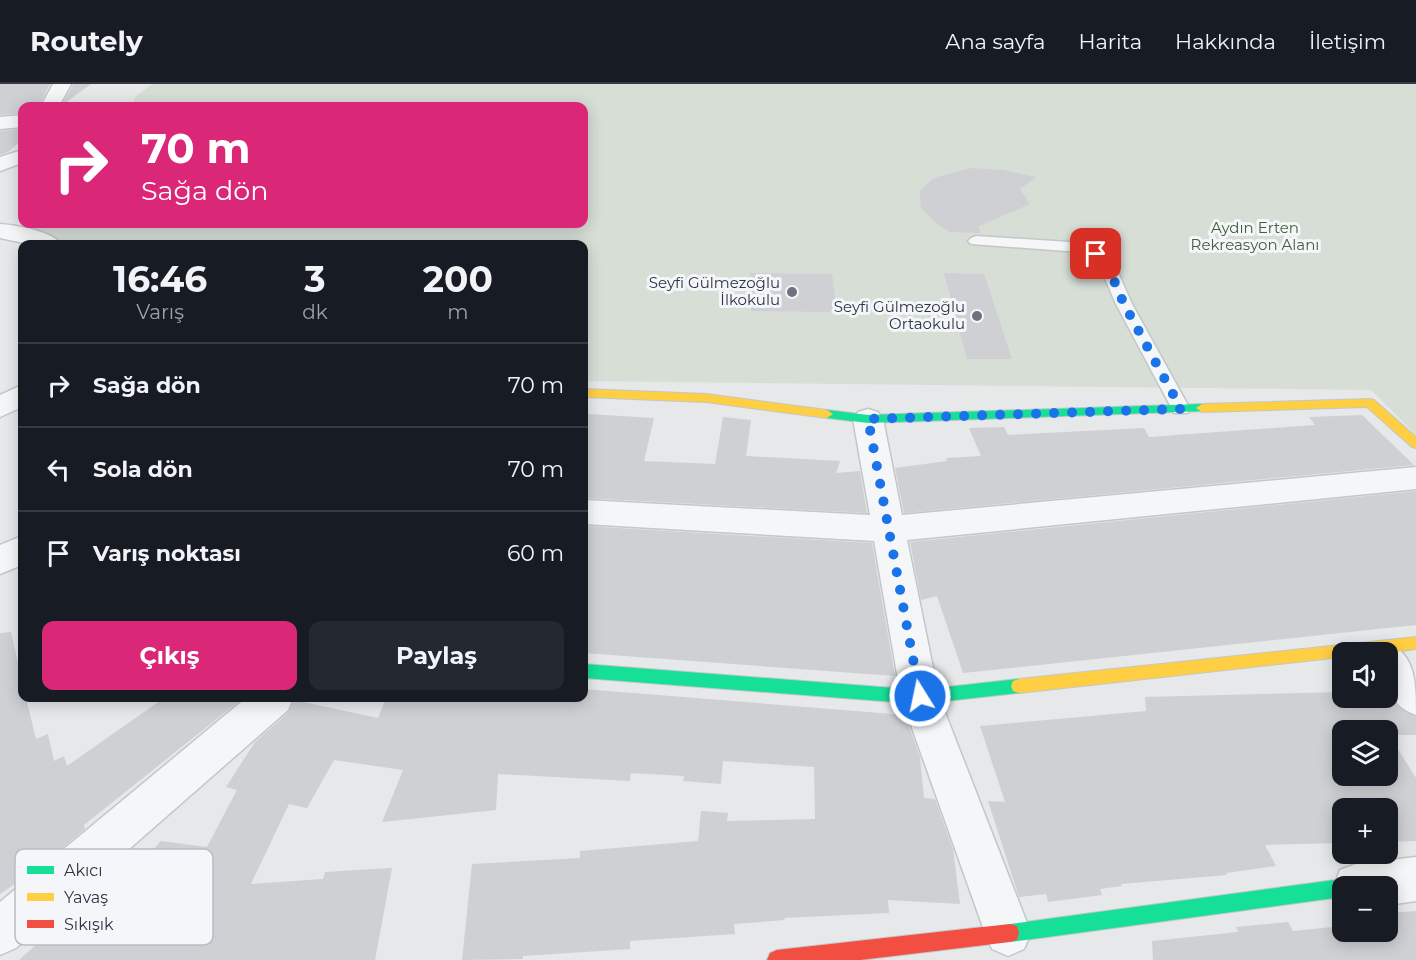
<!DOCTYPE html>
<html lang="tr">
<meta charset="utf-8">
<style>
:root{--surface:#171b24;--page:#242831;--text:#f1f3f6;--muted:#9ea1a6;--line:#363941;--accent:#db2777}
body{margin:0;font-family:Montserrat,sans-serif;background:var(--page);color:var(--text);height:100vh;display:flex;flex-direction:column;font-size:22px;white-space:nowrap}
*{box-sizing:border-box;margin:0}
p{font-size:20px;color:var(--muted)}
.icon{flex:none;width:33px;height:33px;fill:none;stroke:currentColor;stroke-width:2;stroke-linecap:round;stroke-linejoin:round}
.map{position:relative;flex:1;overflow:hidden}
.drawer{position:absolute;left:18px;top:156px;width:570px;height:462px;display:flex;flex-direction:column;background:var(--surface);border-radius:12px;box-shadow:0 3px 15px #0003}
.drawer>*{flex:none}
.guide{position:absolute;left:18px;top:18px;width:570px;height:126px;border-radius:12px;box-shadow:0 3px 15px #0003;background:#db2777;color:#fff;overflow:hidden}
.fabs{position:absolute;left:1332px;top:558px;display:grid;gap:12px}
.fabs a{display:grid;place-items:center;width:66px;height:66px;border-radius:12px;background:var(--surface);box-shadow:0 3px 15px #0003;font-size:30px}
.pin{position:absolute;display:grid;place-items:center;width:51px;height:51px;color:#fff;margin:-26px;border-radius:12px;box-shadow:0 3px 9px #0006}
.me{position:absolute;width:66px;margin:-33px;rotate:350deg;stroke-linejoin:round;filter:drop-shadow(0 0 4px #0008)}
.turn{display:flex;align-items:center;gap:21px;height:126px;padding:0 24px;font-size:27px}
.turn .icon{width:78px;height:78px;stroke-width:2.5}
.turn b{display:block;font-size:42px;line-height:51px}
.eta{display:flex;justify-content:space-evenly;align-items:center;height:102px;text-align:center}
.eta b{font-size:36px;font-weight:700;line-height:42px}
.button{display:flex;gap:12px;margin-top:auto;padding:12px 24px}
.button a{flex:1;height:69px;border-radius:12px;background:var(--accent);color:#fff;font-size:24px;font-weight:700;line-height:69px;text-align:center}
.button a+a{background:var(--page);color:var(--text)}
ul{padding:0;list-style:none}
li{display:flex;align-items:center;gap:18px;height:84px;padding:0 24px;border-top:2px solid var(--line)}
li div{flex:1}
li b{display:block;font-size:22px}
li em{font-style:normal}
header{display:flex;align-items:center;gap:36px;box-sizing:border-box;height:84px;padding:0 30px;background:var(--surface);border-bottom:2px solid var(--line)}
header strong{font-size:28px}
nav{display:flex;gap:33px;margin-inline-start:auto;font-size:21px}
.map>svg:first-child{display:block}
.green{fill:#d6ded6}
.building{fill:#ced0d3;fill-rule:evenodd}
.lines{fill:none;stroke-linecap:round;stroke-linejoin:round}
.lane-casing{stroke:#c4c6c8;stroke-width:3}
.street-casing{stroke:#c4c6c8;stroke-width:3}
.fast-casing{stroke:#c4c6c8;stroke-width:2}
.slow-casing{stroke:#c4c6c8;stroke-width:2}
.jam-casing{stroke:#c4c6c8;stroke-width:2}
.lane{fill:#f5f6f7;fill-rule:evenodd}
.street{fill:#f5f6f7;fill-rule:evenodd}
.fast{fill:#16e098;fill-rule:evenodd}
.slow{fill:#ffcf43;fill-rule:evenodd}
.jam{fill:#f24e42;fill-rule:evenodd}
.route{stroke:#1a73e8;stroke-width:10;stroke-dasharray:0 18}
.poi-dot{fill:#6c737f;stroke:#f4f6f9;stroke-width:2}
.labels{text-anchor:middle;stroke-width:6;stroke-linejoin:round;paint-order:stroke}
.far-park-label{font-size:15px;fill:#3f6138;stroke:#f4f6f9}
.far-poi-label{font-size:15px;fill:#2b3445;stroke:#f4f6f9;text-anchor:end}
.key{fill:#f4f6f9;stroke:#b8bcc3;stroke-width:1.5}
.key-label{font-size:16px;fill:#2b3445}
</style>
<header>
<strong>Routely</strong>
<nav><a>Ana sayfa</a><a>Harita</a><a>Hakkında</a><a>İletişim</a></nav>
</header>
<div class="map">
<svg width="1416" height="876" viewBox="0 0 1416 876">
<rect width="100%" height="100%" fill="#e6e8ea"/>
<!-- green -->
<path class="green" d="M152 0H1416V351L1371 306 584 297V160H64L27 140H584V22H132L136 12Z"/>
<!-- building -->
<g class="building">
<path d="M0 0H50L39 22H22V29L0 31Z"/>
<path d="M73 0H91L61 22 73 1Z"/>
<path d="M22 45V56L8 68 0 71V47Z"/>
<path d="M972 84 1003 86 1036 93 1020 105 1030 120 979 142 980 149 950 148 937 140 921 124 920 107 933 94Z"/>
<path d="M750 189 832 190 837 228 751 227Z"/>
<path d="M944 189 984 190 1012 275H967Z"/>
<path d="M588 330 654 334 644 377 715 380 723 333 751 336 746 372 840 377 836 389 860 387 867 429 584 414V345Z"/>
<path d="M1362 331 1414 381 904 429 895 384 947 377 946 374 981 372 969 344 1004 343 1008 351 1144 344 1149 353 1315 341 1309 333Z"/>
<path d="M1416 407V541L963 589 937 512 921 516 910 458Z"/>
<path d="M584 442 872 459 895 592 584 569Z"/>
<path d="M11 548 22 597V614H26L36 655 48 650 54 677 64 672 67 682 164 614H243L84 741 85 745 38 784 0 810V549Z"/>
<path d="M584 605 905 631 920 673 924 714 935 715 953 765 960 820 888 816 889 829 784 834 785 836 734 840 735 850 630 857V865L523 872V875L462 876 472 780 580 774V767L698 757 701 727 728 729 727 737 815 735 814 683 723 677 721 700 683 697 684 692 631 689 630 697 498 690 496 726 382 738 403 686 334 676 307 724 289 720 251 800 323 795 325 788 392 784 375 876H19L105 798 121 801 161 757 207 763 237 706 226 703 255 658 289 628 294 616 378 634 386 614H584Z"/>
<path d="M1388 607 1397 622 1416 633V651H1389L1416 694V757L1388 758V724H1342V759L1265 761 1276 782 1226 789 1227 791 1121 800 1122 802 1100 805 1102 811 1048 818 1046 810 1019 813 988 717 1005 718 980 642 1146 627 1145 613 1342 608V614H1388ZM1342 646H1388V692H1342Z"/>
<path d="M1416 827V876H1153L1152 857 1238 848 1236 843 1288 838 1293 847 1342 842V848H1388V829Z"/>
</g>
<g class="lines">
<defs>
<path id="lane" d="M976 152 1084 159 1112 175 1132 220 1190 325 1188 329H1174L1172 325 1116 220 1099 181 1080 168 971 160 968 157 971 154Z"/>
<g id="street">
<path d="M53 0H71L59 22H41Z"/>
<path d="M22 31V43L0 45V33Z"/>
<path d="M22 66V79L0 87V73Z"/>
<path d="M0 140C15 141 52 147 61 160H28L0 154Z"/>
<path d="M22 301V323L0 333V311Z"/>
<path d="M868 325 878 328 883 335 902 431 1416 383V405L907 456 939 613 1031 849 1024 865 1008 872 992 865 985 849 901 613 874 457 584 440V416L870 431 853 335 858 328Z"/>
<path d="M22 452V481L0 490V461Z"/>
<path d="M1388 559C1416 571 1416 600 1416 631 1385 620 1388 597 1388 568H1372L1375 564Z"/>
<path d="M246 614H293L288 626 16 864 0 871V818Z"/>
<path d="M1416 773V817L1388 821V802H1342V819L1340 818 1334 802 1340 786 1356 780Z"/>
</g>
<g id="fast">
<path d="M1202 320 1208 324 1206 327 868 339 827 334 821 330 827 326 868 331Z"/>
<path d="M584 580 920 606 1019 595 1025 597 1027 602 1025 607 1019 609 920 620 584 594Z"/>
<path d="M1342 795 1348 798 1351 802H1342V813L1010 858 1003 856 1001 849 1003 842 1010 840Z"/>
</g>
<g id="slow">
<path d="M584 305 706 310 827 326 833 330 827 334 706 318 584 313Z"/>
<path d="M1370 315 1374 316 1416 353V364L1412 363 1367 323 1202 328 1196 324 1202 320Z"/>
<path d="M1416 553V565L1388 569 1342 568V573L1019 609 1013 607 1011 602 1013 597 1019 595Z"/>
</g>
<path id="jam" d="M1010 840 1017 842 1019 849 1017 856 1010 858 860 876H767L770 869 777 866Z"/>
</defs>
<!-- lane casing -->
<use href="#lane" class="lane-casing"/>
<!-- street casing -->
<use href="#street" class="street-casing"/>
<!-- fast casing -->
<use href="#fast" class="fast-casing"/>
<!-- slow casing -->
<use href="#slow" class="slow-casing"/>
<!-- jam casing -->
<use href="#jam" class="jam-casing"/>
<!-- lane -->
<use href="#lane" class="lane"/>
<!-- street -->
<use href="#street" class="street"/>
<!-- fast -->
<use href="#fast" class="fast"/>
<!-- slow -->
<use href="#slow" class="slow"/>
<!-- jam -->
<use href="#jam" class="jam"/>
</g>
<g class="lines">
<!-- route -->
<path class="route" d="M920 612 868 335 1181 325 1124 220 1106 178 1096 170"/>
</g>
<!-- markers -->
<g class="poi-dot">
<circle cx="792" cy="208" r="6"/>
<circle cx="977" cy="232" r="6"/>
</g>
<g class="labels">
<!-- far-park labels -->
<g class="far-park-label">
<text x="1255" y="149">Aydın Erten<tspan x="1255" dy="17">Rekreasyon Alanı</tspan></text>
</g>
<!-- far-poi labels -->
<g class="far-poi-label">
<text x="780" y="204">Seyfi Gülmezoğlu<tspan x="780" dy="17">İlkokulu</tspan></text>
<text x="965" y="228">Seyfi Gülmezoğlu<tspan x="965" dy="17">Ortaokulu</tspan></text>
</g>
</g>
<!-- legend -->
<rect x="15" y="765" width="198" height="96" rx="9" class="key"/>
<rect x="27" y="782" width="27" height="8" fill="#16e098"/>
<rect x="27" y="809" width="27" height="8" fill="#ffcf43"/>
<rect x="27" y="836" width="27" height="8" fill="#f24e42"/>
<g class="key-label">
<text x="64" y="792">Akıcı</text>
<text x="64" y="819">Yavaş</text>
<text x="64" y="846">Sıkışık</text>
</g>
</svg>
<div class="fabs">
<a><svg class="icon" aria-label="sound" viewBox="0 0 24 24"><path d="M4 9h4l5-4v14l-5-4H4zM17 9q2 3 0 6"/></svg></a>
<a><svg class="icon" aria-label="layers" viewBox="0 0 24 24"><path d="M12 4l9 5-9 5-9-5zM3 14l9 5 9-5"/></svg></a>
<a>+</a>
<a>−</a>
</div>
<div class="pin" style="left:1096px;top:170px;background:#d93025"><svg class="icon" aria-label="arrive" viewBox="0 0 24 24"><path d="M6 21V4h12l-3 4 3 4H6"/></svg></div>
<svg class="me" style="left:920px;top:612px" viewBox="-20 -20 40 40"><circle r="17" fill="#1a73e8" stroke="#fff" stroke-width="3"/><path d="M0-11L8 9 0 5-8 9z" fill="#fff"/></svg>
<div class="guide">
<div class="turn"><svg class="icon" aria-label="right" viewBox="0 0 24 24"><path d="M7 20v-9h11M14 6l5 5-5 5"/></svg><div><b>70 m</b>Sağa dön</div></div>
</div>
<section class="drawer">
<div class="eta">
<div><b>16:46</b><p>Varış</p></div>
<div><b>3</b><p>dk</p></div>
<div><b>200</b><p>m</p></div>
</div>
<ul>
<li><svg class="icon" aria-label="right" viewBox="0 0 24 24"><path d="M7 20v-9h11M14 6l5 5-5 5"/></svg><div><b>Sağa dön</b></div><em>70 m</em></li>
<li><svg class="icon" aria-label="left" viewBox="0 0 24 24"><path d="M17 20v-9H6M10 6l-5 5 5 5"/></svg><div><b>Sola dön</b></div><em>70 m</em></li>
<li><svg class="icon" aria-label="arrive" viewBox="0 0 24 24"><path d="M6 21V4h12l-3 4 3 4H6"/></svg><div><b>Varış noktası</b></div><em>60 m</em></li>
</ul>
<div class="button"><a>Çıkış</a><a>Paylaş</a></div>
</section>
</div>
